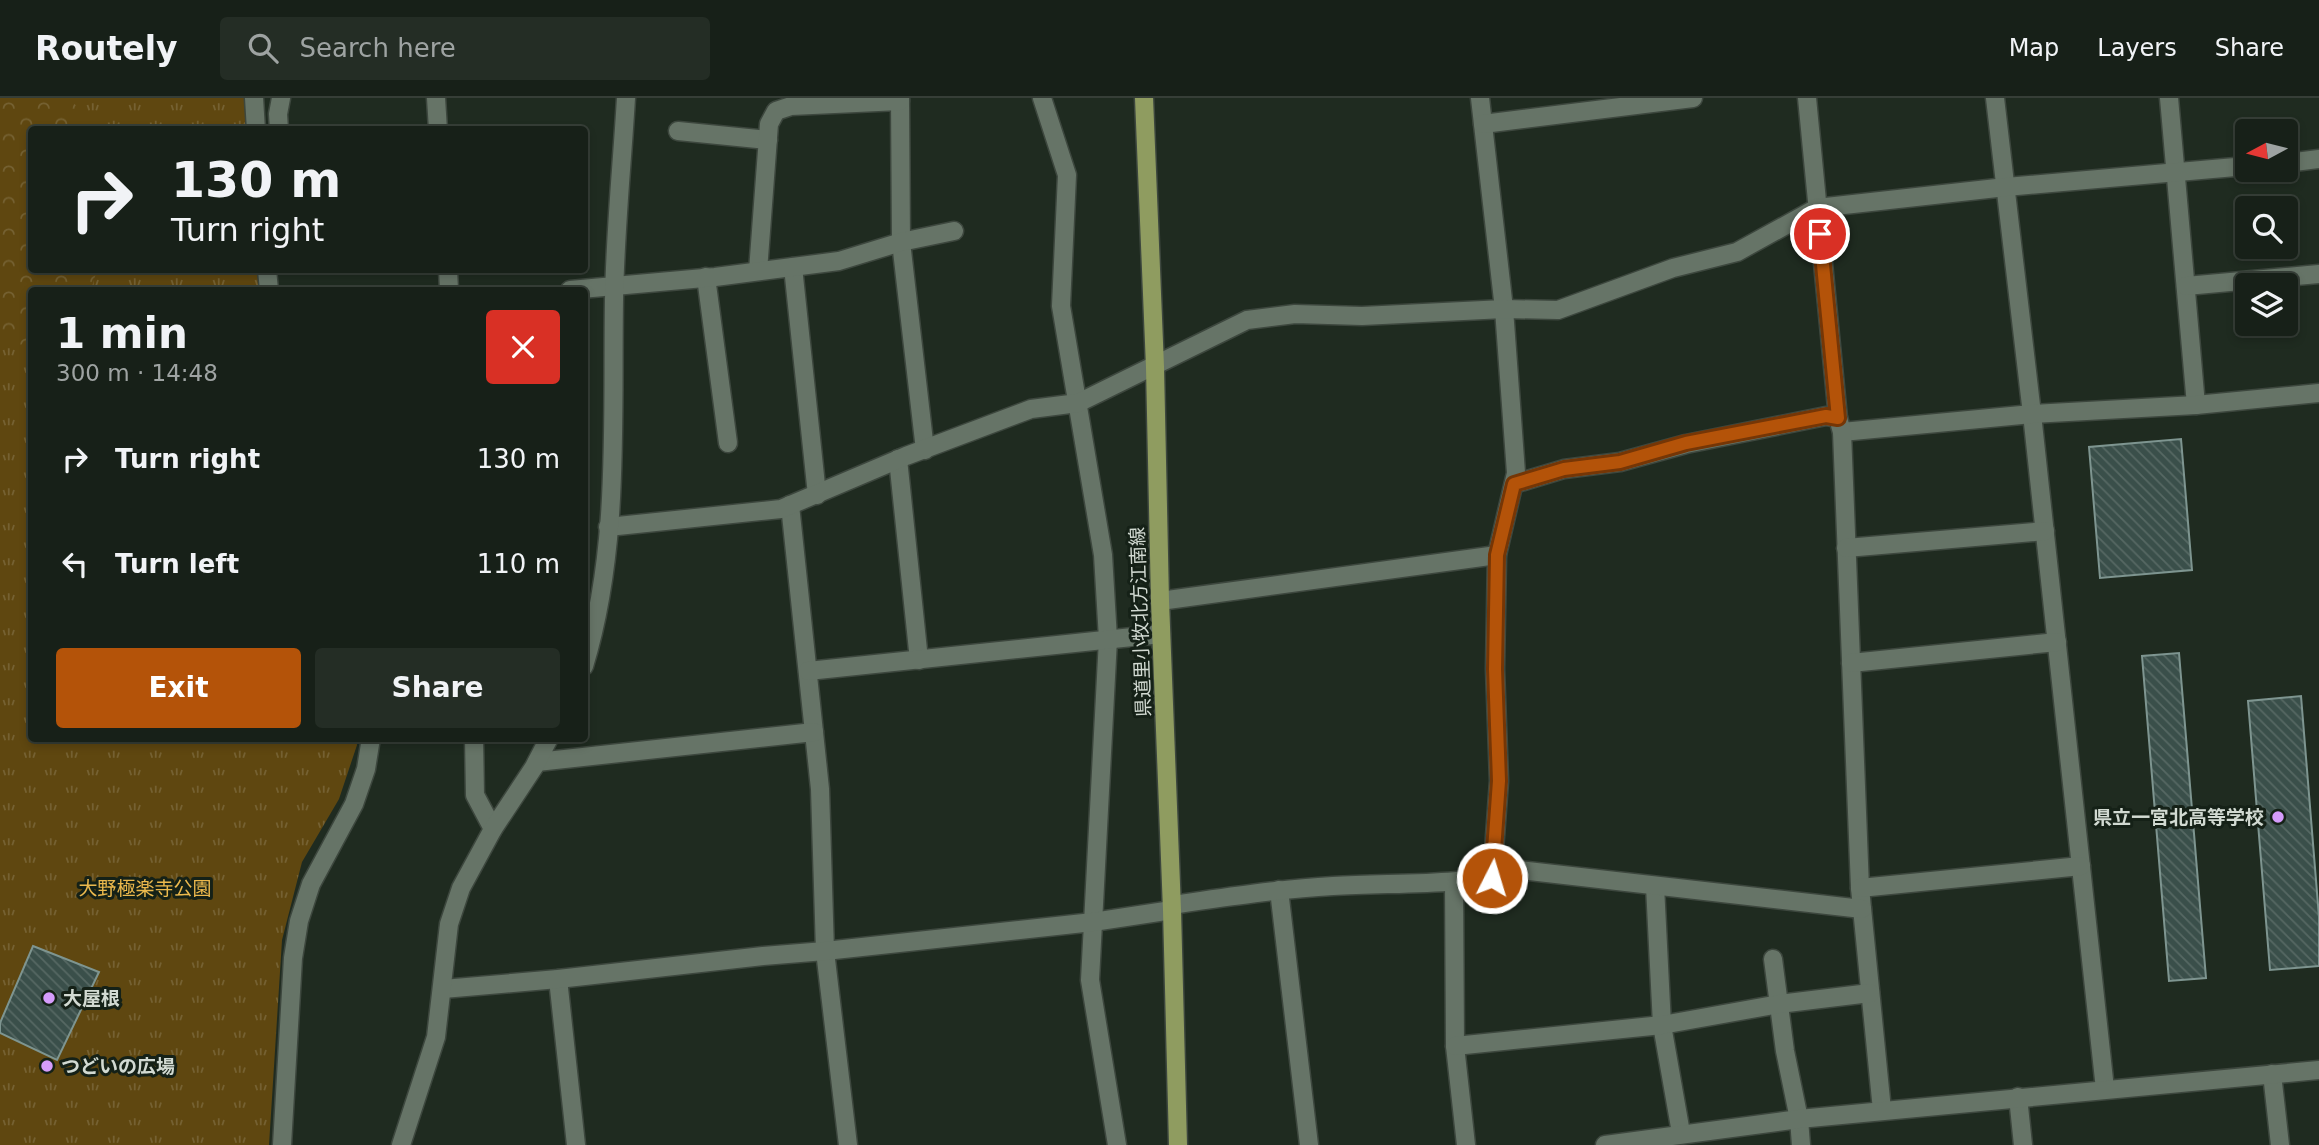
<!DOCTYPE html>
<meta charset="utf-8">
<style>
:root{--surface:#172018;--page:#242d25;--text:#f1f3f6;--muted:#9ea3a2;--line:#363e37;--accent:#b45309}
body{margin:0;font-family:"DejaVu Sans","Noto Sans JP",sans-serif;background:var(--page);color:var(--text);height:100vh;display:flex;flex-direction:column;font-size:26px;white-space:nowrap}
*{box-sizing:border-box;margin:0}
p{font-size:23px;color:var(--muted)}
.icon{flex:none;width:38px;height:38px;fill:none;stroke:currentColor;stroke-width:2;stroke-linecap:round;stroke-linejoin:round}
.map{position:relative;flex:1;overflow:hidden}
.details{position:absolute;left:28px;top:189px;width:560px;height:455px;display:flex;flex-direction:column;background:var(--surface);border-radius:7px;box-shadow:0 4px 10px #0003,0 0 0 2px var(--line)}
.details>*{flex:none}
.hud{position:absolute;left:28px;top:28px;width:560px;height:147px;border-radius:7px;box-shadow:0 4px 10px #0003,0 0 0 2px var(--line);background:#172018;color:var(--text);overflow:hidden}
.needle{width:46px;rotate:263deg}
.fabs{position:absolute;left:2235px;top:21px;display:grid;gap:14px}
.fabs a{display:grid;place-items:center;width:63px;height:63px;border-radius:7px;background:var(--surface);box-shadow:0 4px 10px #0003,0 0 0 2px var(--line);font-size:35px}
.pin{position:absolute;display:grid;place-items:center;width:60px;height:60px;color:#fff;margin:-30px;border:4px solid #fff;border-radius:50%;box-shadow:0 2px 7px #0007}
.me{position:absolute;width:77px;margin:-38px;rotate:5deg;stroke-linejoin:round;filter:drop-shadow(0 0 5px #0008)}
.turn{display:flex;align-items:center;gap:24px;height:147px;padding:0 28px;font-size:32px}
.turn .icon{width:91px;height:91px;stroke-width:2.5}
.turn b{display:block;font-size:49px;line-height:60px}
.round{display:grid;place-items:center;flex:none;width:74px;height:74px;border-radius:7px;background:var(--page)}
.summary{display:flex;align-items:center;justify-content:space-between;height:119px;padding:0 28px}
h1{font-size:42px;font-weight:600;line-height:52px}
.cta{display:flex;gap:14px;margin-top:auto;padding:14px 28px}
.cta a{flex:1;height:80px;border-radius:7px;background:var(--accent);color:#fff;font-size:28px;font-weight:600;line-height:80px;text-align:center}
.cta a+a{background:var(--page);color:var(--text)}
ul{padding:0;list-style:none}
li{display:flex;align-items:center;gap:21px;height:105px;padding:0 28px}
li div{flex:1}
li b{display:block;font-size:26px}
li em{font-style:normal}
header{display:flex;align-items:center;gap:42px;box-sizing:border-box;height:98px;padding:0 35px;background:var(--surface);border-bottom:2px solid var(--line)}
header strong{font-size:33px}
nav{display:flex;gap:38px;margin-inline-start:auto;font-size:24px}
.search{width:490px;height:63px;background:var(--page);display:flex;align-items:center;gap:18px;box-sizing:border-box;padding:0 24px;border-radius:7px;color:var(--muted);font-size:26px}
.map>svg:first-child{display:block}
.grass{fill:url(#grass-tufts)}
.forest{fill:url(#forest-crowns)}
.building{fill:url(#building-back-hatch);stroke:#7e9590;stroke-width:2}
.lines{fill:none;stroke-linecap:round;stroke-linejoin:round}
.minor-casing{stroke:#3d473e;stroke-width:21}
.major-casing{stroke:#3d473e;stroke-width:21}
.minor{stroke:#667467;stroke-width:18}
.major{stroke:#8f9c60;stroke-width:18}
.route-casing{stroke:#753606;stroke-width:18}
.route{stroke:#b45309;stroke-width:12}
.poi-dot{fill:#d59cfb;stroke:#152117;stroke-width:2.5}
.labels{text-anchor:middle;stroke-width:6;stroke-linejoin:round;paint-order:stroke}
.street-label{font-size:19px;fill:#d2dad2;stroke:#152117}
.poi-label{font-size:19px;font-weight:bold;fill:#d2dad2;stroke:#152117;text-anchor:start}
.park-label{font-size:19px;fill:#ecb94d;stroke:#152117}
</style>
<header>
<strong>Routely</strong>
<div class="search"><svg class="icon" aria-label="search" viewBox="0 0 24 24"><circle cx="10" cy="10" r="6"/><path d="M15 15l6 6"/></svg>Search here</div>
<nav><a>Map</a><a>Layers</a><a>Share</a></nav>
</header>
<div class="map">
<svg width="2319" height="1047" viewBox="0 0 2319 1047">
<defs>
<pattern id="grass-tufts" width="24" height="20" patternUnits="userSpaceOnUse" patternTransform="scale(1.75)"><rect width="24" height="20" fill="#5f4710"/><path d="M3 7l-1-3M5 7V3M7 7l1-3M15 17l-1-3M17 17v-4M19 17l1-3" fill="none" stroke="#756132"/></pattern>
<pattern id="forest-crowns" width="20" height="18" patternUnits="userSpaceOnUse" patternTransform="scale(1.75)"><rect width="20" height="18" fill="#5f4710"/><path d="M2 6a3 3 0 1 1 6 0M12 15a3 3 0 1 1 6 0" fill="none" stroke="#756132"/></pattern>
<pattern id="building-back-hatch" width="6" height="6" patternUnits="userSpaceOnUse" patternTransform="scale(1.75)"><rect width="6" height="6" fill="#3a4f4a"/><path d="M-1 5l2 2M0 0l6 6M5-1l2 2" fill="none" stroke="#566863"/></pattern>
</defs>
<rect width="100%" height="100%" fill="#1f2b20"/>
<!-- grass -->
<path class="grass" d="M0 0H244L246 31 32 32V172H257L259 192H32V640L356 641 357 647 339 701 302 764 282 842 269 1047H0Z"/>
<!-- forest -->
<path class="forest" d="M0 0H70L77 9 85 31 32 32V172H97L91 192H32L31 242 24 246 0 250Z"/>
<!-- building -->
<g class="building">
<path d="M2181 341 2192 472 2100 480 2089 349Z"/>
<path d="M2179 555 2206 880 2169 883 2142 558Z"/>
<path d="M2301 598 2319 819V868L2270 872 2248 603Z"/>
<path d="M33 848 99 874 57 962 0 935V925Z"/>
</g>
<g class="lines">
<defs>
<g id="minor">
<path d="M254 0 256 32"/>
<path d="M436 0 438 32"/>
<path d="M900 0 901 144 925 352"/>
<path d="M1042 0 1067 77 1061 208 1103 457 1108 541 1090 882 1117 1047"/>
<path d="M1480 0 1504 211 1516 375 1497 457 1495 571 1499 683 1492 780"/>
<path d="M1807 0 1838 320"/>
<path d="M1995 0 2032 316 2105 991"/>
<path d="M2169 0 2196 307"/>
<path d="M1483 26 1693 0"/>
<path d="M279 32 278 16 281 0"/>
<path d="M678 33 768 42"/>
<path d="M2286 65 2319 61"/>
<path d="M793 169 817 397"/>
<path d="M267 172 269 192"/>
<path d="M448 172 449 192"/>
<path d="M758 173 769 26 776 13 791 8 900 3"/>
<path d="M706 179 728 345"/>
<path d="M2186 188 2319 176"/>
<path d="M570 192 715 179 839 163 901 144 954 133"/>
<path d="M1842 334 2032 316 2196 307 2319 295"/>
<path d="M898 361 919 562"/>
<path d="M1514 386 1564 371 1620 364 1686 346 1826 318 1838 320 1842 334 1860 790 1882 1012"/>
<path d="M790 407 820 691 825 853 848 1047"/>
<path d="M608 429 781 411 906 358 1031 311 1078 305 1247 222 1295 216 1362 218 1504 211 1558 212 1673 170 1737 154 1817 110 2006 89 2247 68"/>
<path d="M1846 450 2045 433"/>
<path d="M1160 503 1497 457"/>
<path d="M1851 565 2057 544"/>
<path d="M584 568C620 450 612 324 614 202 615 135 622 67 626 0"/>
<path d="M808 573 1161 536"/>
<path d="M474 640 475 697 493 731"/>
<path d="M537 664 814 634"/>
<path d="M1454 784 1455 948 1466 1047"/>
<path d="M1655 788 1662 927 1681 1035"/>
<path d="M1860 790 2081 768"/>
<path d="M1279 792 1309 1047"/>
<path d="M1172 807C1226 799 1279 791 1333 788 1396 784 1459 789 1520 772L1862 811"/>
<path d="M1773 861 1785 953 1799 1021 1801 1047"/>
<path d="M558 881 576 1047"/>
<path d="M443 891 558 881 763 858 825 853 1093 824 1172 812"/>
<path d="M1455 948 1662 927 1779 906 1870 895"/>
<path d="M2272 976 2280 1047"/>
<path d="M2018 999 2023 1047"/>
<path d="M282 1047 293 860 299 823 311 786 354 706 366 671 371 640"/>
<path d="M401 1047 436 939 449 826 461 790 493 731 534 669 549 640"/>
<path d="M1605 1047 1799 1021 2319 972"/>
</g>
<path id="major" d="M1144 0 1155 269 1160 503 1172 812 1178 1047"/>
</defs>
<!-- minor casing -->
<use href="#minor" class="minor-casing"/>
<!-- major casing -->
<use href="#major" class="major-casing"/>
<!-- minor -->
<use href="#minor" class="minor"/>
<!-- major -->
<use href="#major" class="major"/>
</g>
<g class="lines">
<defs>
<path id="route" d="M1492 780 1499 683 1495 571 1497 457 1514 386 1564 371 1620 364 1686 345 1826 318 1838 320 1820 136"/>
</defs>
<!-- route casing -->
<use href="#route" class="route-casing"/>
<!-- route -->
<use href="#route" class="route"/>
</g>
<!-- markers -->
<g class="poi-dot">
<circle cx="2278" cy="719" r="7"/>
<circle cx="49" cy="900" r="7"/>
<circle cx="47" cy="968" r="7"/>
</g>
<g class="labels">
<!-- street labels -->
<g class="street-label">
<text transform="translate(1140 524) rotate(-92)" y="7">県道里小牧北方江南線</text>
</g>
<!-- poi labels -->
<g class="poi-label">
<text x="2264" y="726" text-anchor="end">県立一宮北高等学校</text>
<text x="63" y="907">大屋根</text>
<text x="61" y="975">つどいの広場</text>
</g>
<!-- park labels -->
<g class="park-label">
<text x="145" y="797">大野極楽寺公園</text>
</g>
</g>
</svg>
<div class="fabs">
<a><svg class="needle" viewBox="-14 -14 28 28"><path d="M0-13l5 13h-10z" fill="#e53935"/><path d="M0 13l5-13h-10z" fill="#9ea3a2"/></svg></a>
<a><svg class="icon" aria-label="search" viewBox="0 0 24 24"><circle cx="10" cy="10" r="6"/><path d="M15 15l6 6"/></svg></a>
<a><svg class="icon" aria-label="layers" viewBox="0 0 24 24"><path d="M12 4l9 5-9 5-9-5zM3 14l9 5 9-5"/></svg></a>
</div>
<div class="pin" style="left:1820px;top:136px;background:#d93025"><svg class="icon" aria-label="arrive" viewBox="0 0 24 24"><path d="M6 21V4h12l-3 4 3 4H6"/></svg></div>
<svg class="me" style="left:1492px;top:780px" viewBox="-20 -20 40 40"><circle r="17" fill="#b45309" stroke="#fff" stroke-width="3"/><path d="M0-11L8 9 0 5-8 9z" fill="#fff"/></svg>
<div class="hud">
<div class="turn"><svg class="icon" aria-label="right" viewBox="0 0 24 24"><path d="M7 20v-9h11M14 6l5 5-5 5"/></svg><div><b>130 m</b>Turn right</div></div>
</div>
<section class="details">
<div class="summary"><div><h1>1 min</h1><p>300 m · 14:48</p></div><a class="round" style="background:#d93025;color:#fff"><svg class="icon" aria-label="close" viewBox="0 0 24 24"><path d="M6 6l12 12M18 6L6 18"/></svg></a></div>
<ul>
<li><svg class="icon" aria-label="right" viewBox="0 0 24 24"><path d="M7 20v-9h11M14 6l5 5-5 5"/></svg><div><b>Turn right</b></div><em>130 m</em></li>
<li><svg class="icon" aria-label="left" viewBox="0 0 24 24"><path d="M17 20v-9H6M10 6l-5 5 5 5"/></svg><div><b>Turn left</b></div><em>110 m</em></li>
</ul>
<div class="cta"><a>Exit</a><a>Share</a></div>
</section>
</div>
